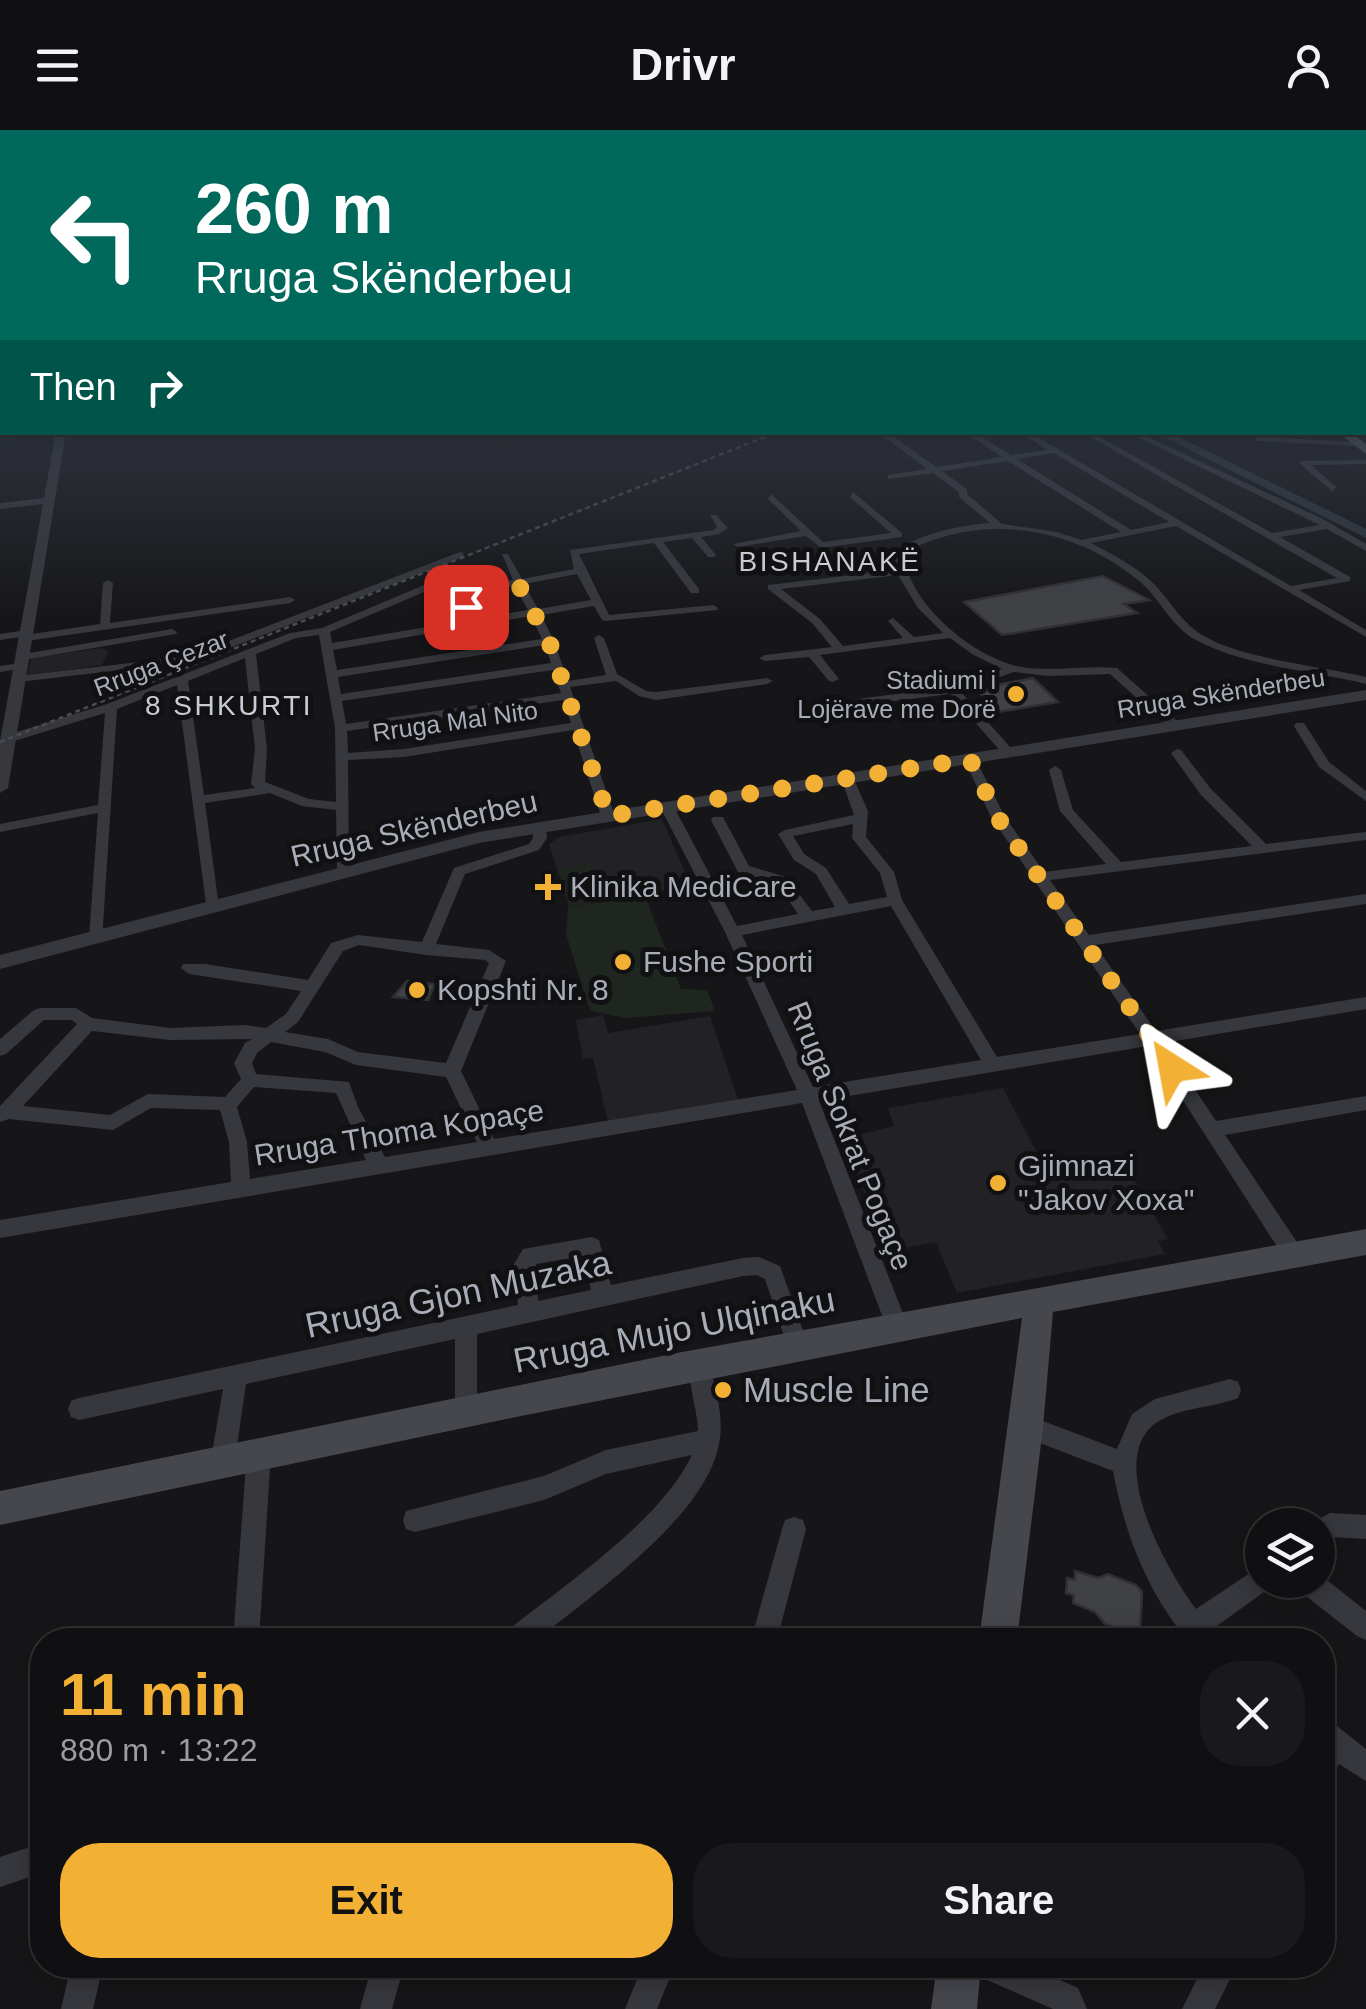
<!DOCTYPE html>
<meta charset="utf-8">
<style>
:root{--surface:#101012;--page:#19191b;--text:#f1f3f6;--muted:#9c9d9f;--line:#303032;--accent:#f2b134}
body{margin:0;font-family:Arial,sans-serif;background:var(--page);color:var(--text);height:100vh;display:flex;flex-direction:column;font-size:38px;white-space:nowrap}
*{box-sizing:border-box;margin:0}
p{font-size:32px;color:var(--muted)}
.icon{flex:none;width:55px;height:55px;fill:none;stroke:currentColor;stroke-width:2;stroke-linecap:round;stroke-linejoin:round}
.map{position:relative;flex:1;overflow:hidden}
.sheet{position:absolute;left:30px;top:1498px;width:1305px;height:350px;display:flex;flex-direction:column;background:var(--surface);border-radius:40px;box-shadow:0 5px 25px #0003,0 0 0 2px var(--line)}
.sheet>*{flex:none}
.top-card{position:absolute;left:0px;top:0px;width:1368px;height:305px;box-shadow:0 5px 25px #0003,0 0 0 2px var(--line);background:#00695c;color:#fff;overflow:hidden}
.controls{position:absolute;left:1245px;top:1378px;display:grid;gap:20px}
.controls a{display:grid;place-items:center;width:90px;height:90px;border-radius:50%;background:var(--surface);box-shadow:0 5px 25px #0003,0 0 0 2px var(--line);font-size:50px}
.pin{position:absolute;display:grid;place-items:center;width:85px;height:85px;color:#fff;margin:-42px;border-radius:20px;box-shadow:0 5px 15px #0006}
.me{position:absolute;width:110px;margin:-55px;rotate:326deg;stroke-linejoin:round;filter:drop-shadow(0 0 8px #0008)}
.turn{display:flex;align-items:center;gap:35px;height:210px;padding:0 30px;font-size:45px}
.turn .icon{width:130px;height:130px;stroke-width:2.5}
.turn b{display:block;font-size:70px;line-height:85px}
.then{display:flex;align-items:center;height:95px;padding:0 30px;background:#0003;gap:20px;font-size:38px}
.round{display:grid;place-items:center;flex:none;width:105px;height:105px;border-radius:40px;background:var(--page)}
.summary{display:flex;align-items:center;justify-content:space-between;height:170px;padding:0 30px}
h1{font-size:60px;font-weight:700;line-height:75px;color:var(--accent)}
.action{display:flex;gap:20px;margin-top:auto;padding:20px 30px}
.action a{flex:1;height:115px;border-radius:40px;background:var(--accent);color:#111;font-size:40px;font-weight:700;line-height:115px;text-align:center}
.action a+a{background:var(--page);color:var(--text)}
header{display:flex;justify-content:space-between;align-items:center;height:130px;padding:0 30px;background:var(--surface);font-size:45px;font-weight:700}
.map>svg:first-child{display:block}
.built{fill:#222225}
.green{fill:#1e261f}
.lines{fill:none;stroke-linecap:round;stroke-linejoin:round}
.river{fill:#2c353c;fill-rule:evenodd}
.building{fill:#404145;stroke:#303034;stroke-width:2.5}
.minor{fill:#37383d;fill-rule:evenodd}
.tertiary{fill:#37383d;fill-rule:evenodd}
.secondary{fill:#45474d;fill-rule:evenodd}
.primary{fill:#53555c;fill-rule:evenodd}
.rail{stroke:#4a4c52;stroke-width:2.5;stroke-dasharray:5 4;stroke-linecap:butt}
.route{stroke:#f2b134;stroke-width:18;stroke-dasharray:0 32.4}
.poi-dot{fill:#f2b134;stroke:#111113;stroke-width:4}
.labels{text-anchor:middle;stroke-width:10;stroke-linejoin:round;paint-order:stroke}
.far-street-label{font-size:25px;fill:#a8adb8;stroke:#111113}
.far-poi-label{font-size:25px;fill:#a8adb8;stroke:#111113;text-anchor:end}
.far-neighbourhood-label{font-size:28px;letter-spacing:2.5px;fill:#c9ccd4;stroke:#111113}
.street-label{font-size:30px;fill:#a8adb8;stroke:#111113}
.poi-label{font-size:30px;fill:#a8adb8;stroke:#111113;text-anchor:start}
.near-street-label{font-size:35px;fill:#a8adb8;stroke:#111113}
.near-poi-label{font-size:35px;fill:#a8adb8;stroke:#111113;text-anchor:start}
</style>
<header><svg class="icon" aria-label="menu" viewBox="0 0 24 24"><path d="M4 6h16M4 12h16M4 18h16"/></svg>Drivr<svg class="icon" aria-label="person" viewBox="0 0 24 24"><circle cx="12" cy="8" r="4"/><path d="M4 21q1-7 8-7t8 7"/></svg></header>
<div class="map">
<svg width="1366" height="1879" viewBox="0 0 1366 1879">
<rect width="100%" height="100%" fill="#161618"/>
<!-- built -->
<g class="built">
<path d="M101 518 109 521 102 535 27 546 31 528Z"/>
<path d="M662 689 691 756 569 777 549 714 559 707Z"/>
<path d="M603 885 608 903 710 886 738 970 608 992 593 928 583 929 576 890Z"/>
<path d="M1003 958 1046 1040 1120 1027 1168 1109 1158 1111 1165 1124 957 1163 936 1112 886 1121 844 1009 894 996 888 978Z"/>
</g>
<!-- green -->
<g class="green">
<path d="M591 735 604 768 572 775 560 741Z"/>
<path d="M645 766 681 859 707 860 715 881 625 888 590 881 566 804 568 777Z"/>
</g>
<g class="lines">
<!-- river -->
<path class="river" d="M1154 302H1169L1366 399V408Z"/>
</g>
<!-- building -->
<g class="building">
<path d="M1103 446 1149 470 1124 474 1137 483 1002 505 964 472Z"/>
<path d="M1033 548 1058 572 998 582 976 559Z"/>
<path d="M407 851 435 854 428 870 393 867Z"/>
<path d="M1075 1441 1098 1448 1108 1444 1136 1455 1142 1462 1140 1503 1135 1505 1105 1494 1095 1482 1073 1473 1074 1465 1066 1463 1067 1448 1075 1450Z"/>
</g>
<g class="lines">
<!-- minor -->
<g class="minor">
<rect x="1365" y="253" width="1" height="4"/>
<rect x="1365" y="268" width="1" height="4"/>
<path d="M878 302H887L936 337 1002 327 965 302H974L1011 325 1047 320 1020 302H1029L1291 456 1337 448 1082 302H1091L1272 403 1320 395 1127 302H1137L1323 389 1366 414V421L1327 399 1280 407 1350 447V451L1299 460 1366 500V507L1176 396 1091 413C1114 425 1137 437 1155 455 1169 470 1180 489 1196 501 1235 529 1318 535 1366 547V554C1311 540 1247 537 1196 510 1171 497 1160 468 1138 450 1071 395 980 382 903 423 908 473 974 529 1022 537 1054 542 1086 535 1117 538L1179 593V599H1171L1110 544 1048 546 1014 542 960 561 1011 618V624H1003L950 564 814 581 812 578 818 574 951 557 1002 539 972 524 950 508 820 525 839 549 833 552 829 551 809 527 765 531 759 528 765 525 832 517 812 493 768 459V455L895 440V420C926 403 954 396 990 393L959 367V362L933 343 888 349V345L927 339ZM1054 323 1169 392 1131 400 1017 329ZM1008 331 1121 402 1081 410 1057 402 1002 394 967 364V359L942 341ZM898 445 918 478 943 503 914 507 893 488 888 491 903 508 843 516 820 489 781 459Z"/>
<path d="M1258 307 1358 312 1362 314 1358 316 1255 311Z"/>
<path d="M1366 330V334L1311 335 1336 357 1333 362 1299 333 1303 331Z"/>
<path d="M853 362 902 403V407L821 418 806 406 738 417 733 414 801 401 768 369 771 364 823 412 891 403 850 367Z"/>
<path d="M710 385H716L728 398 719 404 701 407 716 425 714 427H708L692 408 663 412 699 459V463H691L654 413 579 424 609 485 713 475 718 478 717 480 606 491 602 490 594 476 541 485 554 511 568 551 606 545 594 508 599 505 604 508 617 544 646 561 656 562 767 548 773 551 767 554 656 570 639 566 616 551 570 557 615 686 613 689H603L601 686 573 600 404 627 348 630 349 744H339L337 741 336 680 302 676 270 663 205 673 219 777 217 781H207L177 555 117 579 102 811 97 812 89 807 98 683 0 702V694L98 675 105 583 8 613 4 612V606L107 574 290 503 322 498 441 448 446 451 445 453 330 502 332 513 528 480 515 456 500 458 475 476 438 488 433 485 467 472 493 454 513 450 502 424H508L522 449 574 439 570 420 714 400 717 397ZM577 444 591 470 538 479 524 454ZM531 486 542 509 337 540 333 520ZM319 505 335 598 336 672 309 669 265 652 267 619 256 524 296 508ZM545 515 551 533 341 564 338 547ZM245 528 255 619 251 654 255 658 204 665 188 551ZM553 540 561 563 346 594 342 571ZM563 570 571 593 404 619 348 623 347 601Z"/>
<path d="M460 422 463 423V427L196 531 19 552 13 549 19 546 190 526Z"/>
<path d="M108 450 113 453 110 493 290 467 295 470 290 473 26 511 21 507 0 510V504L27 500 32 504 100 494 103 453Z"/>
<path d="M172 499 177 502 176 504 23 530 17 527 23 524Z"/>
<path d="M21 533 27 536 25 538 0 542V536Z"/>
<path d="M1296 593H1304L1329 632 1366 661V671L1319 637 1294 596Z"/>
<path d="M1177 619 1181 620 1211 659 1266 714 1366 702V710L1050 750 1089 805 1366 764V774L1095 815 1156 901 1366 867V879L1164 913 1216 991 1366 966V980L1225 1005 1301 1118 1304 1125 1301 1132 1294 1134 1287 1132 1148 916 819 971 908 1196 905 1203 897 1206 889 1203 886 1196 802 973 0 1108V1090L231 1052 229 1012 220 980 151 978 113 1000 9 989 0 992V976L77 894 72 890H44L6 924 0 926V909L34 880 40 878H76L92 888 170 898 245 895 266 898 286 884 301 861 189 844 181 838 183 834H205L308 850 331 813 358 805 422 812 454 738 529 714 533 708 532 698 539 694 546 698 547 708 539 720 465 744 436 814 489 820 506 831 461 941 494 1009 797 960 725 802 660 677 667 673 674 677 737 796 798 784 776 753 738 742 711 690 713 687H723L749 736 786 747 812 781 835 777 816 744 794 730 778 704 785 700 854 685 841 648 847 644 852 645 868 681 866 707 894 742 902 770 997 927 1140 904 991 687 964 629 974 626 1005 687 1044 742 1106 734 1060 681 1049 640 1055 636 1061 640 1073 680 1121 732 1252 716 1201 665 1171 623ZM853 694 852 708 880 743 887 767 849 774 826 738 804 724 793 706ZM891 776 981 930 813 957 742 805ZM359 815 426 825 485 830 489 833 446 933 358 922 328 909 285 902 298 892 343 821ZM92 901 170 910 252 909 245 913 234 933 241 949 225 967 148 964 110 985 23 976ZM271 912 325 922 356 935 446 947 477 1012 385 1027 358 977 349 952 256 944 252 933 257 923ZM254 957 336 963 366 1030 250 1049 247 1012 237 977Z"/>
<path d="M592 1107 599 1110 611 1155 743 1128 759 1127 780 1136 809 1217 806 1224 798 1228 790 1224 765 1149 757 1145 743 1146 477 1204V1282L474 1290 466 1293 458 1290 455 1282V1209L246 1254 235 1329 231 1337 223 1341 215 1337 211 1329 223 1259 79 1290 71 1287 68 1279 71 1271 79 1268 518 1175 514 1134 523 1119ZM584 1126 591 1160 538 1171 536 1134Z"/>
<path d="M699 1227 707 1230 710 1238C717 1263 724 1289 719 1314 705 1388 592 1464 537 1510H503L507 1501C564 1455 661 1391 692 1325L606 1344 544 1370 415 1402 406 1399 403 1390 406 1381 544 1346 606 1320 698 1301C698 1280 685 1246 691 1230Z"/>
<path d="M1230 1249 1238 1252 1241 1260 1238 1268C1211 1279 1170 1277 1149 1299 1111 1341 1168 1442 1196 1479L1262 1435V1450H1274L1271 1457 1214 1498 1222 1510H1170L1177 1497C1142 1449 1124 1399 1113 1341L1019 1305 1015 1297 1019 1289 1027 1285 1117 1319 1132 1284 1155 1269Z"/>
<path d="M259 1310 267 1314 271 1322 259 1510H233L247 1322 251 1314Z"/>
<path d="M1330 1383 1366 1385V1409L1331 1407 1318 1413V1395H1308Z"/>
<path d="M794 1387 803 1390 806 1399 777 1510H751L782 1399 785 1390Z"/>
<path d="M1318 1443 1366 1481V1510L1357 1506 1297 1459 1293 1450H1318Z"/>
<path d="M1322 1588 1332 1592 1366 1619V1651L1339 1634 1332 1648 1322 1652Z"/>
<path d="M42 1713V1743L0 1757V1727Z"/>
<path d="M71 1835H103L93 1879H61Z"/>
<path d="M372 1835H404L392 1879H360Z"/>
<path d="M643 1835H675L657 1879H625Z"/>
<path d="M973 1835H1026L1078 1858 1087 1879H1053L978 1846Z"/>
<path d="M1204 1835H1237L1215 1879H1182Z"/>
</g>
<!-- tertiary -->
<g class="tertiary">
<path d="M56 302H66L8 658 0 663V611L43 374 0 379V373L44 368Z"/>
<path d="M1366 560V570L479 713 0 839V825L479 702Z"/>
</g>
<!-- secondary -->
<g class="secondary">
<path d="M1366 1099V1125L1053 1182 1043 1297 1017 1510H979L1022 1188 511 1288 0 1395V1361L682 1222Z"/>
<path d="M937 1835H981L977 1879H931Z"/>
</g>
<!-- primary -->
<path class="primary" d="M1337 302H1351L1366 314V324Z"/>
<!-- rail -->
<path class="rail" d="M0 612 777 302"/>
</g>
<!-- sky -->
<linearGradient id="sky" x2="0" y2="1"><stop stop-color="#0c0c0d"/><stop offset="0.46" stop-color="#363c48"/><stop offset="1" stop-color="#363c48" stop-opacity="0"/></linearGradient>
<rect width="1366" height="490" fill="url(#sky)"/>
<g class="lines">
<!-- route -->
<path class="route" d="M466 477 492 458 517 452 549 511 608 686 970 629 998 688 1172 938"/>
</g>
<!-- markers -->
<g class="poi-dot">
<circle cx="1016" cy="564" r="10"/>
<path d="M543 742h10v10h10v10h-10v10h-10v-10h-10v-10h10z"/>
<circle cx="623" cy="832" r="10"/>
<circle cx="417" cy="860" r="10"/>
<circle cx="998" cy="1053" r="10"/>
<circle cx="723" cy="1260" r="10"/>
</g>
<g class="labels">
<!-- far-street labels -->
<g class="far-street-label">
<text transform="translate(161 533) rotate(-21)" y="9">Rruga Çezar</text>
<text transform="translate(1221 563) rotate(-9)" y="9">Rruga Skënderbeu</text>
<text transform="translate(455 591) rotate(-8)" y="9">Rruga Mal Nito</text>
</g>
<!-- far-poi labels -->
<g class="far-poi-label">
<text x="996" y="559">Stadiumi i<tspan x="996" dy="29">Lojërave me Dorë</tspan></text>
</g>
<!-- far-neighbourhood labels -->
<g class="far-neighbourhood-label">
<text x="830" y="441">BISHANAKË</text>
<text x="229" y="585">8 SHKURTI</text>
</g>
<!-- street labels -->
<g class="street-label">
<text transform="translate(414 699) rotate(-13)" y="10">Rruga Skënderbeu</text>
<text transform="translate(399 1003) rotate(-9)" y="10">Rruga Thoma Kopaçe</text>
<text transform="translate(850 1006) rotate(68)" y="10">Rruga Sokrat Pogaçe</text>
</g>
<!-- poi labels -->
<g class="poi-label">
<text x="570" y="767">Klinika MediCare</text>
<text x="643" y="842">Fushe Sporti</text>
<text x="437" y="870">Kopshti Nr. 8</text>
<text x="1018" y="1046">Gjimnazi<tspan x="1018" dy="34">"Jakov Xoxa"</tspan></text>
</g>
<!-- near-street labels -->
<g class="near-street-label">
<text transform="translate(458 1164) rotate(-12)" y="12">Rruga Gjon Muzaka</text>
<text transform="translate(674 1200) rotate(-11)" y="12">Rruga Mujo Ulqinaku</text>
</g>
<!-- near-poi labels -->
<g class="near-poi-label">
<text x="743" y="1272">Muscle Line</text>
</g>
</g>
</svg>
<div class="controls">
<a><svg class="icon" aria-label="layers" viewBox="0 0 24 24"><path d="M12 4l9 5-9 5-9-5zM3 14l9 5 9-5"/></svg></a>
</div>
<div class="pin" style="left:466px;top:477px;background:#d93025"><svg class="icon" aria-label="arrive" viewBox="0 0 24 24"><path d="M6 21V4h12l-3 4 3 4H6"/></svg></div>
<svg class="me" style="left:1172px;top:938px" viewBox="-20 -20 40 40"><path d="M0-17L14 15 0 8-14 15z" fill="#f2b134" stroke="#fff" stroke-width="4"/></svg>
<div class="top-card">
<div class="turn"><svg class="icon" aria-label="left" viewBox="0 0 24 24"><path d="M17 20v-9H6M10 6l-5 5 5 5"/></svg><div><b>260 m</b>Rruga Skënderbeu</div></div>
<div class="then">Then<svg class="icon" aria-label="right" viewBox="0 0 24 24"><path d="M7 20v-9h11M14 6l5 5-5 5"/></svg></div>
</div>
<section class="sheet">
<div class="summary"><div><h1>11 min</h1><p>880 m · 13:22</p></div><a class="round"><svg class="icon" aria-label="close" viewBox="0 0 24 24"><path d="M6 6l12 12M18 6L6 18"/></svg></a></div>
<div class="action"><a>Exit</a><a>Share</a></div>
</section>
</div>
